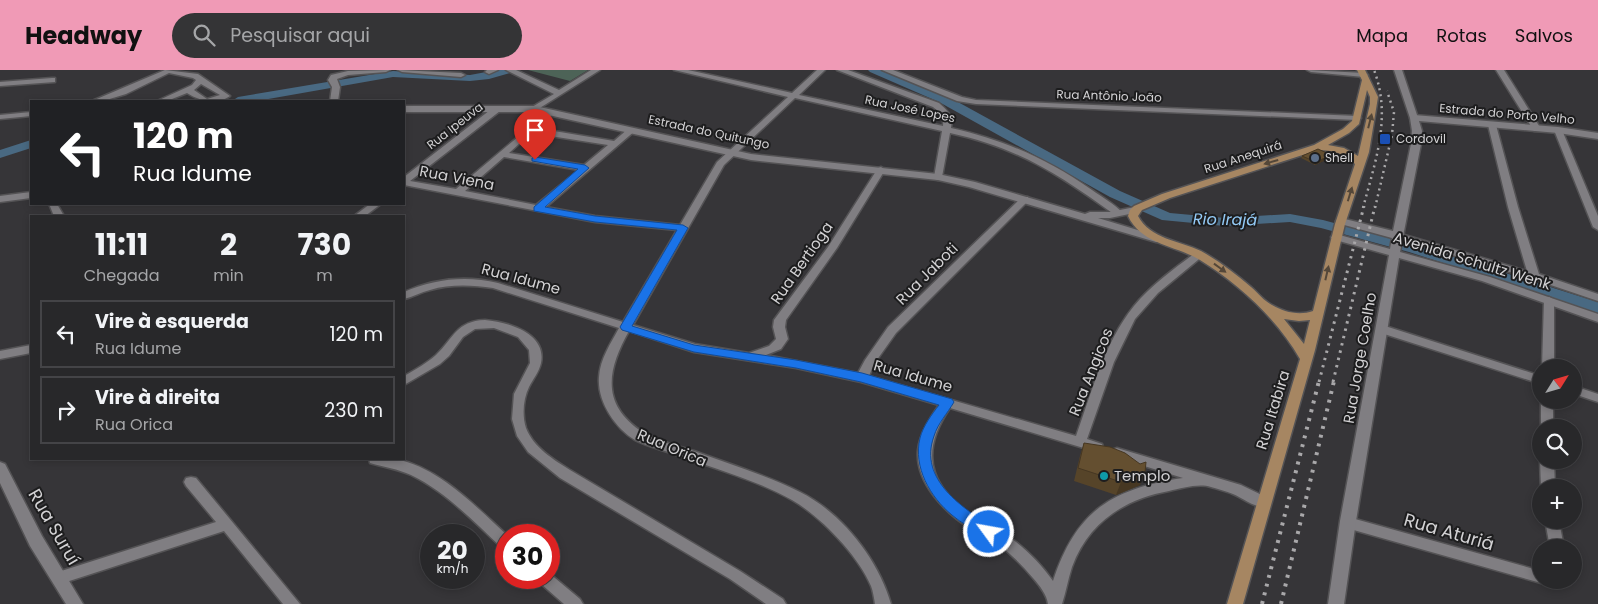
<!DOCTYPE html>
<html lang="pt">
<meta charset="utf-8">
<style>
:root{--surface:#28282a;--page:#343436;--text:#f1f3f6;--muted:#a5a6a8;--line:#444447;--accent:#f09ab6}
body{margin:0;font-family:Poppins,sans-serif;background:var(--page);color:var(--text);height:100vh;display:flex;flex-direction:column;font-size:19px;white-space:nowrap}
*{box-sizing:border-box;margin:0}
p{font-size:16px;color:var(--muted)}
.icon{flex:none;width:28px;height:28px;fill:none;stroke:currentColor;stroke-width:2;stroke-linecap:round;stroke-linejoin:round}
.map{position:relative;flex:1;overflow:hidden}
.sheet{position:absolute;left:30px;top:145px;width:375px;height:245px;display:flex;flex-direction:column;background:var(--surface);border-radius:0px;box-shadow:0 2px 8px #0003,0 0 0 1px var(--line)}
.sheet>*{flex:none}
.hud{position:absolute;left:30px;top:30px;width:375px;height:105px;border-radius:0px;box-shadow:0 2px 8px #0003,0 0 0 1px var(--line);background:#202124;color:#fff;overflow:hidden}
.needle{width:32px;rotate:53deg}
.tools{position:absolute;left:1532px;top:289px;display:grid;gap:10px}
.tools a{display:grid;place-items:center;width:50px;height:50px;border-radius:50%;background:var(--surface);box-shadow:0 2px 8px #0003,0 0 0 1px var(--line);font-size:25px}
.speed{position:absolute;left:420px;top:454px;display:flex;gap:10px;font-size:25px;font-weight:700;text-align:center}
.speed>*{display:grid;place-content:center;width:65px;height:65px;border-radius:50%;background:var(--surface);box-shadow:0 2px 8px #0003,0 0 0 1px var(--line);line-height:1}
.speed small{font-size:12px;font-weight:400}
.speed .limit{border:8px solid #d22;background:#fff;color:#111}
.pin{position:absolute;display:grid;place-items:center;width:42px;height:42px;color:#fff;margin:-51px -21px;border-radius:50% 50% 50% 0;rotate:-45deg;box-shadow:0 0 5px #0007}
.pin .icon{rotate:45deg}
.me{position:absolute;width:55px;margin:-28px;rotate:302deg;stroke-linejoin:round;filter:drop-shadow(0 0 4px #0008)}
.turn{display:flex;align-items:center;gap:18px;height:105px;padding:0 20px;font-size:22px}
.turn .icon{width:65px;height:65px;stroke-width:2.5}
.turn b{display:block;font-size:35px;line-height:42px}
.eta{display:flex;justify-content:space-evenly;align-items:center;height:85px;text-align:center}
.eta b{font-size:30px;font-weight:700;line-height:35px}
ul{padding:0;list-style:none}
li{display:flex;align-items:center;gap:15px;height:68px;margin:0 10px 8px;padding:0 10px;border:2px solid var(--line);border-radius:0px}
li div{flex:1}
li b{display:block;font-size:19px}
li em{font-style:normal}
header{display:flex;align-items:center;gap:30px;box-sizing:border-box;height:70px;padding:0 25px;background:var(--accent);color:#111}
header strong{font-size:24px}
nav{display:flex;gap:28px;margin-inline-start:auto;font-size:18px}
.search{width:350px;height:45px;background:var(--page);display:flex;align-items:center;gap:12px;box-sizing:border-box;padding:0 18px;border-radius:28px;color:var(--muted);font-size:19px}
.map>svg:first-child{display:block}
.green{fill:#4d6357}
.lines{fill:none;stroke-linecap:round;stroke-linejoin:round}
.river{fill:#496982;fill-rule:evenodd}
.minor-casing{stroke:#545355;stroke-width:3}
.tertiary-casing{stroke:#545355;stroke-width:3}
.secondary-casing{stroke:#545355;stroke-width:3}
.primary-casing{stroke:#545355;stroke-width:3}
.minor{fill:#807e82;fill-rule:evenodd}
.tertiary{fill:#807e82;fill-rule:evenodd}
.secondary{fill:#807e82;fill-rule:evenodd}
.primary{fill:#a68662;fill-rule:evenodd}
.rail-far2{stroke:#a9a8aa;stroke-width:2.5;stroke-dasharray:2 4;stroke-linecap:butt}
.rail-far1{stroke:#a9a8aa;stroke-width:3;stroke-dasharray:2.5 5;stroke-linecap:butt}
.rail{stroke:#a9a8aa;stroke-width:4;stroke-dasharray:3 6;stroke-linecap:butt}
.wall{fill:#564429}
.shaded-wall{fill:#463722}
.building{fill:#644f30;stroke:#463722}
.oneway{fill:#544739}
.route{fill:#1a73e8;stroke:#114b97}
.transit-dot{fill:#1a4fb4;stroke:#1d1d1e;stroke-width:2}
.service-dot{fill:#5c6f8a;stroke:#1d1d1e;stroke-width:2}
.culture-dot{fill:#0f9aa8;stroke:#1d1d1e;stroke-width:2}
.labels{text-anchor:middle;stroke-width:4;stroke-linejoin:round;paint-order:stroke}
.far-street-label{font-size:12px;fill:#d3d2d4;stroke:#1d1d1e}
.far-poi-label{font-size:12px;fill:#d3d2d4;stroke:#1d1d1e;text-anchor:start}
.street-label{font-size:15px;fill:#d3d2d4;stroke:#1d1d1e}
.poi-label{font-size:15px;fill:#d3d2d4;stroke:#1d1d1e;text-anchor:start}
.water-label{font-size:16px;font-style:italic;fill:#94cbf7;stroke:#1d1d1e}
.near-street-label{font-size:18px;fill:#d3d2d4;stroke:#1d1d1e}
</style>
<header>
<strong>Headway</strong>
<div class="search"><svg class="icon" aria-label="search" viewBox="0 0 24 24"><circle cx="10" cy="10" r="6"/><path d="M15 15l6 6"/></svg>Pesquisar aqui</div>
<nav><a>Mapa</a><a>Rotas</a><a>Salvos</a></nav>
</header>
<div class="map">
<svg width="1598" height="534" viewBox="0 0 1598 534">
<rect width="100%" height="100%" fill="#363538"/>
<!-- green -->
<path class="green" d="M528 0H588L570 11Z"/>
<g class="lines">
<!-- river -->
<g class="river">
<path d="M497 0H515L513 2 489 9 470 11 393 7 257 31H232L238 27 393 1 470 5Z"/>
<path d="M868 0H884L947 26 1120 121 1170 143 1225 148 1290 144 1323 150 1419 176 1598 232V243L1409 182 1321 158 1290 152 1225 156 1162 150 1110 127 939 32 870 2Z"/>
<path d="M31 70V78L0 88V80Z"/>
</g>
<defs>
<g id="minor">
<path d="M165 0 198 4 230 26C216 36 200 31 187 23L167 31H157L192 15 196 10 193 8 169 3 126 24 103 31H92ZM201 14 220 25 207 29 194 20Z"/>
<path d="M390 0 386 2 348 5 337 9 340 17 338 31H330L332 17 328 10 331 5 348 1Z"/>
<path d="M398 0 461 3 465 5 461 7 402 2Z"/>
<path d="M487 0H498L489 4 485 2Z"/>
<path d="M506 0H516L559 20 591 0H600L535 41 531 39 532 37 554 24Z"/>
<path d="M674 0H688L792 23 817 0H825L799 25 943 56C944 46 941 43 933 37L837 0H848L939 33C948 41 953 46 951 58 1004 70 1046 88 1092 120 1102 127 1114 134 1123 143L1121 145H1115C1058 104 1019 78 950 63L942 107 938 110 935 109 934 107 942 61 795 28 724 95 633 255 695 274 749 283 769 276 776 269 773 257 774 250 828 177 878 98 881 97 885 100 837 178 786 250 785 257 788 269 781 279 766 285 858 303 865 290 888 257 1022 127H1028V131L896 263 874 294 869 306 1076 366C1092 322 1104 273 1134 236 1151 215 1174 199 1195 183L1199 182 1204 185 1158 223 1135 249 1114 292 1087 369 1102 374 1103 377 1102 380 1097 382 950 338C916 387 933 422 981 451 990 456 999 460 1008 466 1025 478 1041 494 1053 511 1076 441 1111 419 1183 408L1112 386 1111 383 1112 380 1117 378 1241 415 1268 428 1270 432 1268 436C1257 440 1243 428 1233 424 1226 421 1218 419 1211 417 1199 413 1182 418 1169 421 1124 429 1088 453 1072 497 1068 509 1066 522 1062 534H1048C1047 525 1040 516 1033 508 1023 496 1011 484 998 474 989 468 980 464 971 459 945 443 915 412 918 380 920 363 930 348 939 335L861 312 796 298 694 282 629 261C607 300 600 335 644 363 656 371 679 376 694 381 729 394 766 405 800 422 842 443 878 489 891 534H875C874 528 873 521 871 516 858 485 820 446 792 430 757 410 709 397 671 383 660 379 646 376 635 370 615 358 597 331 599 307 600 289 611 273 619 258L493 218C472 215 450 214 430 220 421 222 413 227 404 229V222C433 209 466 205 498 213L623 252 677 160 595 152 404 115V107L494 37H500V41L410 111 456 119 550 40 554 42 553 44 536 58 614 71 629 58 636 60 546 137 595 146 680 155 717 92 788 27ZM531 63 608 75 584 95 509 83ZM504 87 579 100 536 135 465 121Z"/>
<path d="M882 0H893L962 27 976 30 1357 46 1361 48 1357 50 976 34 957 31Z"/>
<path d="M1307 0 1364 3 1368 5 1364 7 1311 2Z"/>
<path d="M1394 0H1402L1418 48 1417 50 1410 48Z"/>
<path d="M1496 0H1504L1541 59 1540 61H1534Z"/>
<path d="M52 8H55V12L0 16V12Z"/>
<path d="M31 42V46L0 49V45Z"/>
<path d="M1489 53 1496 55 1518 137 1539 204 1598 224V231L1530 208 1395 168 1393 166 1395 164H1401L1527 201 1508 137 1488 55Z"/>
<path d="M1555 58 1562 60 1598 146V160L1593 157 1554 60Z"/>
<path d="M49 134H57L64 146H54Z"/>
<path d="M370 134H381L365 146H354Z"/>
<path d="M1549 227 1554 230V298H1542L1544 230Z"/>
<path d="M485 250C508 252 547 263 541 293 539 302 533 309 529 317 523 329 522 346 526 358 533 377 554 390 570 400L740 501 783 529 786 534H766L730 509 560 408 528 382 517 366 512 349 514 324 530 293 529 280 518 267 494 258 475 259 463 267 449 286 440 294 404 315V306C415 300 427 293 436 285 454 268 456 251 485 250Z"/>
<path d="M1382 255 1541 306V314L1378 262 1376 259Z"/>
<path d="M31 275V283L0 289V281Z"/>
<path d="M1574 316 1598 324V332L1574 324Z"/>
<rect x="1541" y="330" width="12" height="28"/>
<path d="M369 389C377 389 387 387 396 389 440 398 475 436 507 465L506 479 501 477C473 451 446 422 411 405 398 399 384 397 370 393Z"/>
<path d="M1541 389V390H1554L1555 418H1541L1540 390Z"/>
<path d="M191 407 196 408 300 534H283L224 461 60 514 55 513 53 508 55 503 216 452 186 416 184 412 186 408Z"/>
<path d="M1348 447 1541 501V510H1547L1541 513 1343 457 1341 453 1343 449Z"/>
<path d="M1545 450H1559L1564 478H1550Z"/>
<path d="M549 503 580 529 583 534H564L540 513 538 508H549Z"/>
</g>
<g id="tertiary">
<path d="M1414 45 1558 57 1598 63V69L1558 63 1419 51 1422 61 1421 74 1400 182 1490 207 1598 244V252L1482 211 1399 188 1356 451 1344 534H1328L1340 451 1389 185 1332 169 1331 167 1336 164 1390 179 1392 168 1337 153 1336 151 1341 148 1393 161 1411 74 1412 61 1410 48Z"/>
<path d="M0 392 5 394 42 466 83 534H66L30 476 0 413Z"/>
</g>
<g id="secondary">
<path d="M404 36H535L751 84 938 104 975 112 1085 144 1090 142H1110L1135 137 1139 138 1140 140 1139 142 1110 148H1098L1164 168 1165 170 1164 172H1156L969 117 938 110 751 90 535 42H404Z"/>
<path d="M31 122V128L0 132V126Z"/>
</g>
<path id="primary" d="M1357 0H1365L1378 27 1369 82 1345 154 1315 280 1243 534H1227L1300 289C1277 249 1239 214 1200 190 1175 175 1142 175 1128 146L1130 140 1134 136 1162 124 1314 75 1343 59 1352 51 1362 10ZM1367 20 1370 27V34L1358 86 1344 78 1328 75 1349 63 1359 54ZM1318 80C1332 80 1345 83 1355 94L1335 154 1313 241C1299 246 1284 242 1272 235 1264 231 1258 223 1251 217 1236 204 1219 191 1201 181 1180 171 1150 169 1138 146L1142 140 1170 128ZM1284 249 1299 251 1310 250 1304 274Z"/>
</defs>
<!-- minor casing -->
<use href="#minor" class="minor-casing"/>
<!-- tertiary casing -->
<use href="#tertiary" class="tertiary-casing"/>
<!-- secondary casing -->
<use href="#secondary" class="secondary-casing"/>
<!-- primary casing -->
<use href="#primary" class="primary-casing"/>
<!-- minor -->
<use href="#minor" class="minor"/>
<!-- tertiary -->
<use href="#tertiary" class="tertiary"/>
<!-- secondary -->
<use href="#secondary" class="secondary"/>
<!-- primary -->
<use href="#primary" class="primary"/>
<!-- rail-far2 -->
<g class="rail-far2">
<path d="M1363 138C1375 92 1392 47 1374 0"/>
<path d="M1375 138 1392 65 1394 42 1387 21"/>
</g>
<!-- rail-far1 -->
<g class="rail-far1">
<path d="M1319 312 1364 136"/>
<path d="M1333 312 1375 136"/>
</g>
<!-- rail -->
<g class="rail">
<path d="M1262 534 1319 311"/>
<path d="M1281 534 1334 311"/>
</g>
</g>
<!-- wall -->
<g class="wall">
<path d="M1331 85 1330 88 1315 95 1301 88 1302 86Z"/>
<path d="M1084 373 1140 415 1116 425 1074 411 1080 386Z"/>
</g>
<!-- shaded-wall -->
<g class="shaded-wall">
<path d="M1331 85 1330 88 1315 95 1316 92Z"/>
<path d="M1145 402 1140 415 1116 425 1121 412Z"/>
</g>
<!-- building -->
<g class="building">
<path d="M1318 79 1331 85 1316 92 1302 86Z"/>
<path d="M1084 373 1110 377 1125 383 1140 394 1146 392 1145 402 1121 412 1078 398Z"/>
</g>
<!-- one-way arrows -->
<defs><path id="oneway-solid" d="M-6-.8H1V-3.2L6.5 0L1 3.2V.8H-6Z" transform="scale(1.25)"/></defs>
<g class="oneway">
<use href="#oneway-solid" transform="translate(1370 51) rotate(-76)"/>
<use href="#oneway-solid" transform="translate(1271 92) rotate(164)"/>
<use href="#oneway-solid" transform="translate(1350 124) rotate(-73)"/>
<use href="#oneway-solid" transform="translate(1220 198) rotate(36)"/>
<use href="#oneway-solid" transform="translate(1327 203) rotate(-77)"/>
</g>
<!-- route -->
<path class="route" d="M535 87 585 95 589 98 545 137 595 146 683 155 688 158 632 256 694 275 796 290 862 303 952 329 954 332C947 344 938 353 934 366 918 410 963 438 994 458L996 462 994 466 989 468 984 466C973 459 961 453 952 445 930 427 913 397 920 368 923 356 932 344 939 335L861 312 796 298 694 282 622 260 620 257 677 160 595 152 534 141V137L578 99 532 91V88Z"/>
<!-- markers -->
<rect class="transit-dot" x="1379" y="63" width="12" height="12" rx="2.5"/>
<circle class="service-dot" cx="1315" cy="88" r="5"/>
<circle class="culture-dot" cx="1104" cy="406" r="5"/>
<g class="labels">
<!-- far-street labels -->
<g class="far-street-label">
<text transform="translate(1109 26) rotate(2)" y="4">Rua Antônio João</text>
<text transform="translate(910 39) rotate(12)" y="4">Rua José Lopes</text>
<text transform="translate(1507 44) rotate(5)" y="4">Estrada do Porto Velho</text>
<text transform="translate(455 56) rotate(-38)" y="4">Rua Ipeuva</text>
<text transform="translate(709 62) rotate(12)" y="4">Estrada do Quitungo</text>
<text transform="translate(1243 87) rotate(-18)" y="4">Rua Anequirá</text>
</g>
<!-- far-poi labels -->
<g class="far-poi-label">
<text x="1396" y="73">Cordovil</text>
<text x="1325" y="92">Shell</text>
</g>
<!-- street labels -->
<g class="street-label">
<text transform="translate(457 108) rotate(11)" y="5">Rua Viena</text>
<text transform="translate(1472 191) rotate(17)" y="5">Avenida Schultz Wenk</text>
<text transform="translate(802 193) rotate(-55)" y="5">Rua Bertioga</text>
<text transform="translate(927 204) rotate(-45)" y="5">Rua Jaboti</text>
<text transform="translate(521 209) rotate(15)" y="5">Rua Idume</text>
<text transform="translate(1360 288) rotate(-80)" y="5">Rua Jorge Coelho</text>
<text transform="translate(1091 302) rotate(-68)" y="5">Rua Angicos</text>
<text transform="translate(913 306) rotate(16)" y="5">Rua Idume</text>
<text transform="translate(1273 340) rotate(-73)" y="5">Rua Itabira</text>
<text transform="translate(672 378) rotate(23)" y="5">Rua Orica</text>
</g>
<!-- poi labels -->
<g class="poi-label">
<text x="1114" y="411">Templo</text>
</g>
<!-- water labels -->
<g class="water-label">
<text transform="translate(1225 149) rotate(1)" y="6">Rio Irajá</text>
</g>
<!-- near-street labels -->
<g class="near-street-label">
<text transform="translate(54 457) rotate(60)" y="6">Rua Suruí</text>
<text transform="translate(1449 462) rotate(16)" y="6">Rua Aturiá</text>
</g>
</g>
</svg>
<div class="tools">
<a><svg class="needle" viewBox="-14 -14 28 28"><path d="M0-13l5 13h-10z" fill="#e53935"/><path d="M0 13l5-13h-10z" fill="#a5a6a8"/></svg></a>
<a><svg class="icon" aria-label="search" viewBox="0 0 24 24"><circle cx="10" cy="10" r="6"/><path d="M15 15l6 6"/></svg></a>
<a>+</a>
<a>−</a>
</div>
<div class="speed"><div>20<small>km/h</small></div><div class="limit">30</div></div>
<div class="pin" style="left:535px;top:90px;background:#d93025"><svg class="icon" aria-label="arrive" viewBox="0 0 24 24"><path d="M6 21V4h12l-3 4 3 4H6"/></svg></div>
<svg class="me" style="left:989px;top:462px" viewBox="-20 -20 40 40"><circle r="17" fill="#1a73e8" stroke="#fff" stroke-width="3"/><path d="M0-11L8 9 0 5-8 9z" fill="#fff"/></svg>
<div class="hud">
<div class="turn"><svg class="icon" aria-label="left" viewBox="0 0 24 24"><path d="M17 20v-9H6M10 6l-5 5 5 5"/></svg><div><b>120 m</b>Rua Idume</div></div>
</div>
<section class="sheet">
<div class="eta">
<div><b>11:11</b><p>Chegada</p></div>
<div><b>2</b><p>min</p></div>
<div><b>730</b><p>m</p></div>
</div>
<ul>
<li><svg class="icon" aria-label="left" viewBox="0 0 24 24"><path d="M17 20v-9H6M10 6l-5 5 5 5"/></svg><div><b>Vire à esquerda</b><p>Rua Idume</p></div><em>120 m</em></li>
<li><svg class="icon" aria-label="right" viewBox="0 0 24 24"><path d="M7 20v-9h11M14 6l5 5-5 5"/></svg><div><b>Vire à direita</b><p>Rua Orica</p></div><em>230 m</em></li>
</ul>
</section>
</div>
